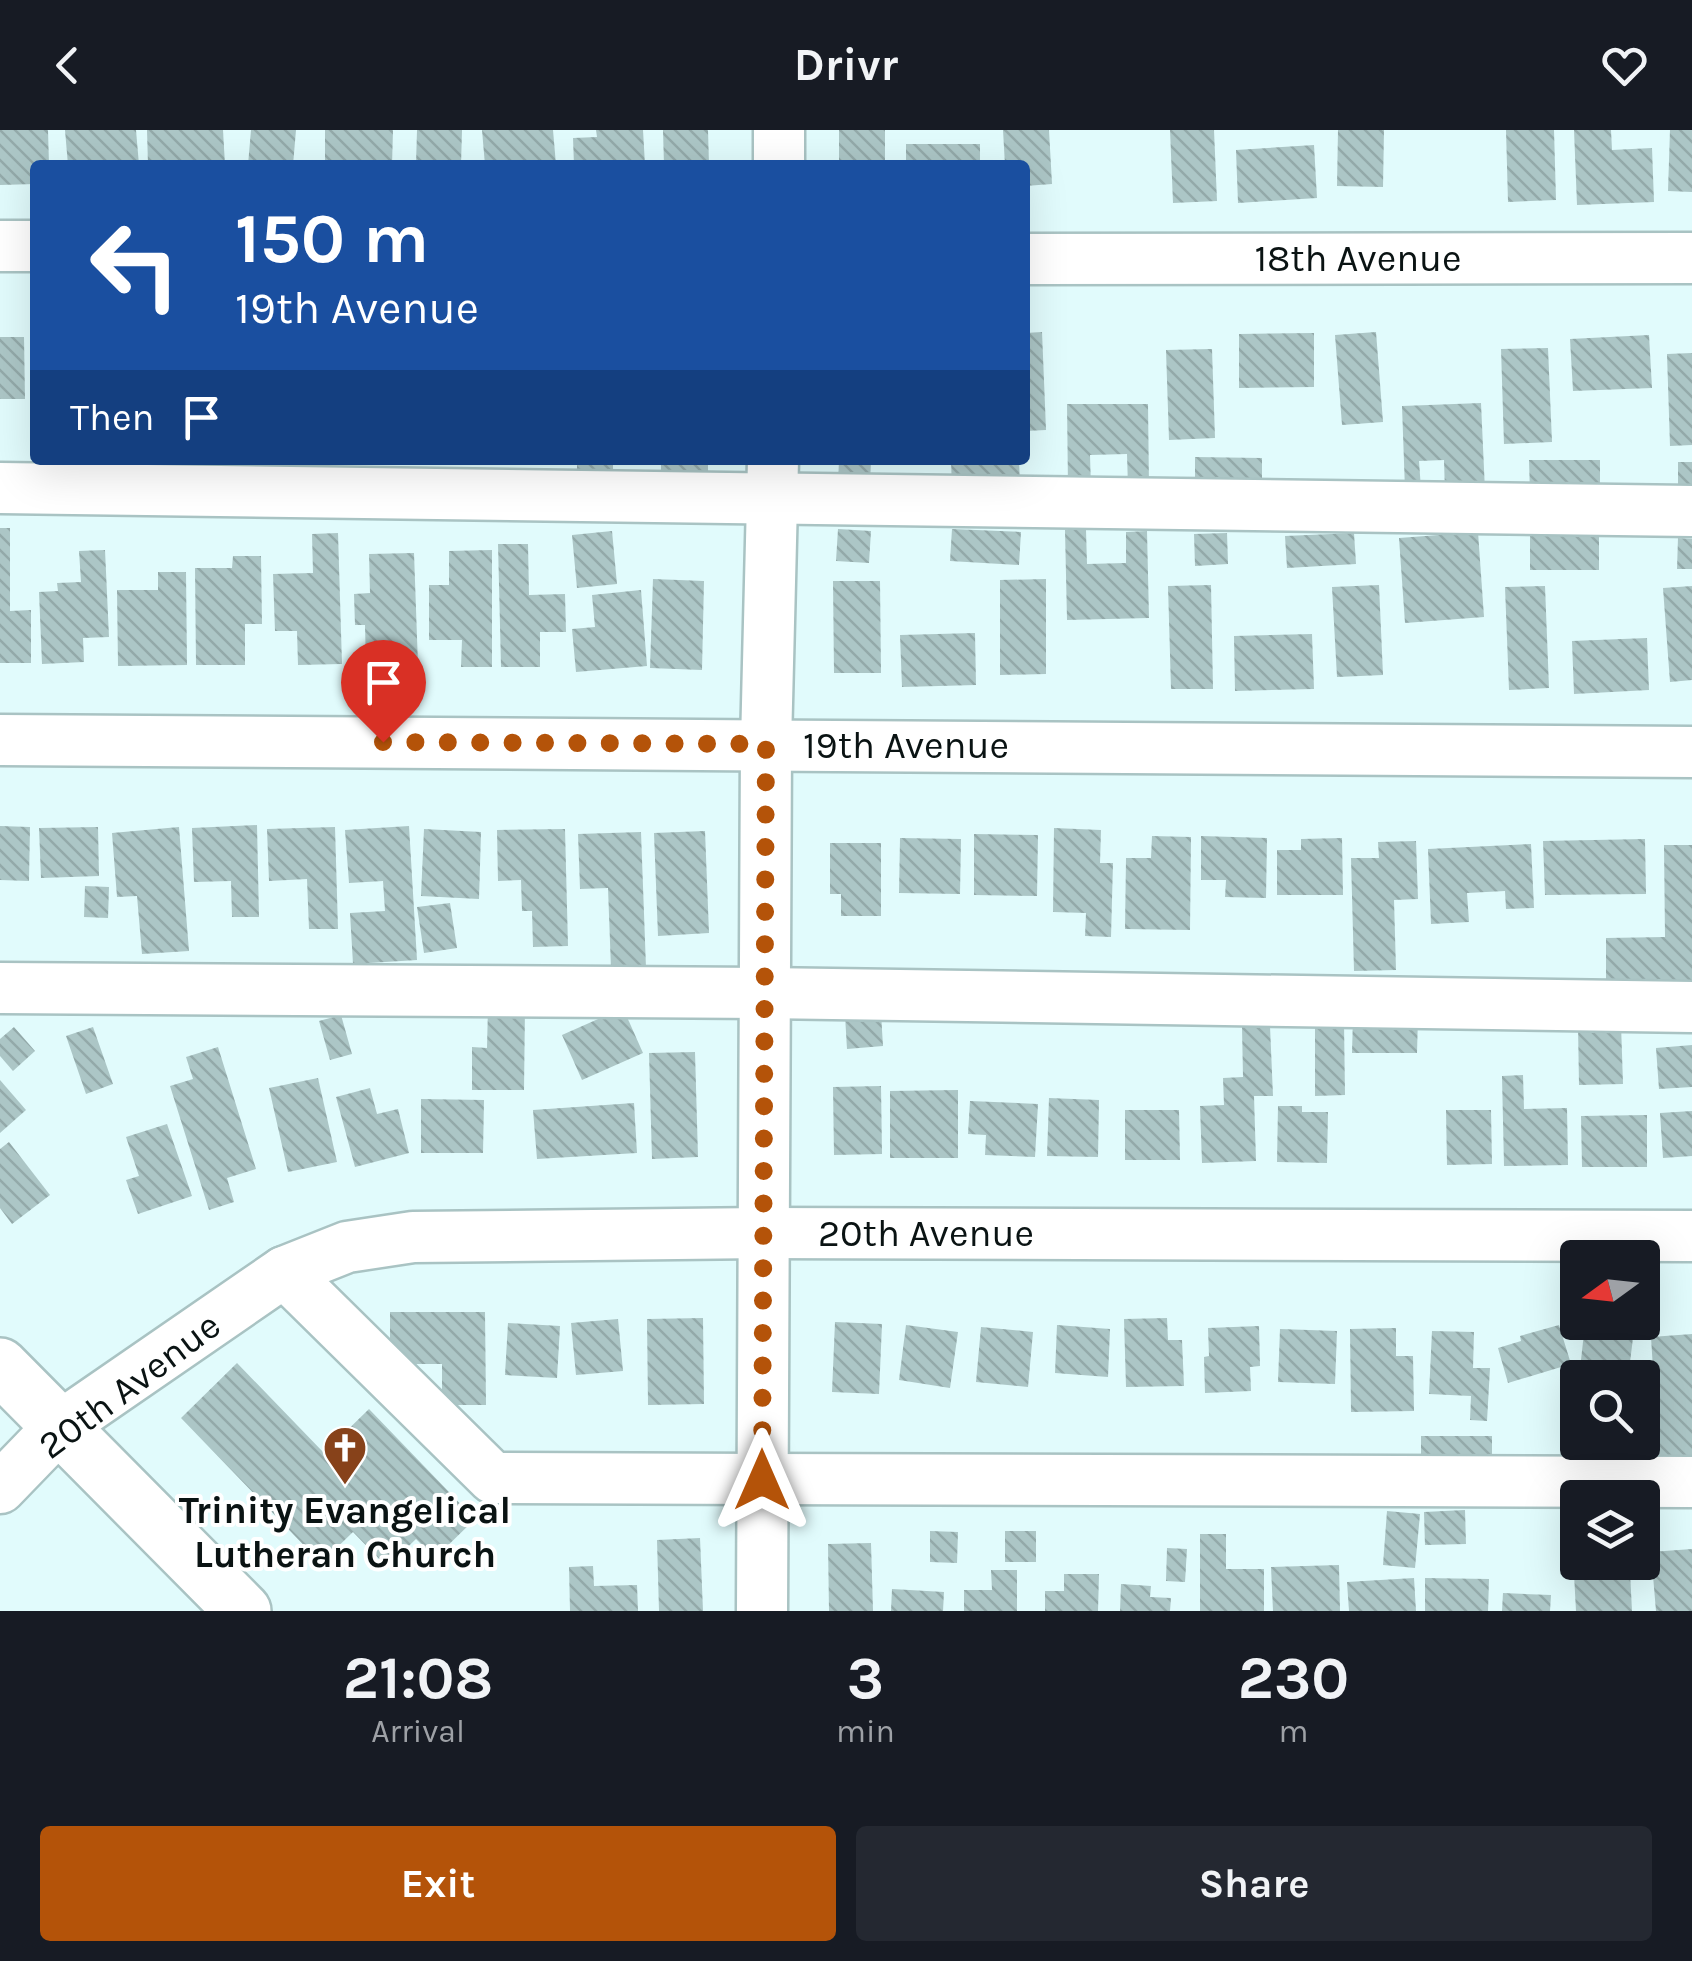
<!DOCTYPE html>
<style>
:root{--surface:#171b24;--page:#242831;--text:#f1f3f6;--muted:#9ea1a6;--accent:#b45309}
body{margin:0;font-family:Karla,sans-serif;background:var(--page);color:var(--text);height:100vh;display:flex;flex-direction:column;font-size:38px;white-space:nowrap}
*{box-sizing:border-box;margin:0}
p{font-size:32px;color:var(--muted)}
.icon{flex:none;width:55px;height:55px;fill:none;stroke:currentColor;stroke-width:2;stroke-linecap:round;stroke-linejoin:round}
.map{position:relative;height:1481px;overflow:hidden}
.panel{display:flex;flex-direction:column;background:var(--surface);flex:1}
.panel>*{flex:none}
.banner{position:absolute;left:30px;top:30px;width:1000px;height:305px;border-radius:10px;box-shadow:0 10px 40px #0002;background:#1a4fa0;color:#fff;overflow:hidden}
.needle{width:65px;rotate:255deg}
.controls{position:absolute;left:1560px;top:1110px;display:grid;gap:20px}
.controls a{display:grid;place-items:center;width:100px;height:100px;border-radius:10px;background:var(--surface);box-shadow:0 10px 40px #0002;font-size:50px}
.pin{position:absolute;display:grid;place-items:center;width:85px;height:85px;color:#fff;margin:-102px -42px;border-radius:50% 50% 50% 0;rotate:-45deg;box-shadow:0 0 10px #0007}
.pin .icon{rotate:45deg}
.me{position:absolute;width:110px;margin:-55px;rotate:0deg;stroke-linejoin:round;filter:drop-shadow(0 0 8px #0008)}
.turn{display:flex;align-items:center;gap:35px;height:210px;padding:0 40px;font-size:45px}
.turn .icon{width:130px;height:130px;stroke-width:2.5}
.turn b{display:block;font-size:70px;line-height:85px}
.then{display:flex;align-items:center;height:95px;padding:0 40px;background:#0003;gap:20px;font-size:38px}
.eta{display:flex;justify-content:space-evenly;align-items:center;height:170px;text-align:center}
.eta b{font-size:60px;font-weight:700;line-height:70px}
.action{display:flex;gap:20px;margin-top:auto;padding:20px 40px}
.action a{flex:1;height:115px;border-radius:10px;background:var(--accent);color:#fff;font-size:40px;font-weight:700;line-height:115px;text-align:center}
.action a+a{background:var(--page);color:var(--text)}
header{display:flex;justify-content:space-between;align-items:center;height:130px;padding:0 40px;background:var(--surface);font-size:45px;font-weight:700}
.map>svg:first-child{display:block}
.building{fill:url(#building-back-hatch)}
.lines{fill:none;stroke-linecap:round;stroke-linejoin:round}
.minor-casing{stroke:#a9c3c3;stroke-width:55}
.major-casing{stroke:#a9c3c3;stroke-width:60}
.minor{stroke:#fff;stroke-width:50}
.major{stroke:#fff;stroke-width:55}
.route{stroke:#b45309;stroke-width:18;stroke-dasharray:0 32.4}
.labels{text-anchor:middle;stroke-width:8;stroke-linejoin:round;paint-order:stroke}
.street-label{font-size:38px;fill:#0a1313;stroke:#fff}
.poi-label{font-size:38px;font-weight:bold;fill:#0a1313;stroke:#fff}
</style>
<header><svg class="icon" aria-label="back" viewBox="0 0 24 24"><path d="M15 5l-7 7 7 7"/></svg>Drivr<svg class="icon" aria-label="heart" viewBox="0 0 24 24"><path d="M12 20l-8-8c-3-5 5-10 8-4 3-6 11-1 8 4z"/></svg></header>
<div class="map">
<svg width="1692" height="1481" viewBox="0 0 1692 1481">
<defs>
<pattern id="building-back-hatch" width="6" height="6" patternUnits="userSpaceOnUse" patternTransform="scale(2.5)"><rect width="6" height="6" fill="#acc6c6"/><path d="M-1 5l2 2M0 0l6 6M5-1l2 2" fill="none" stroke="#93a9a9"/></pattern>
</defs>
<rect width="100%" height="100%" fill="#e1fbfc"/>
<!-- building -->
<g class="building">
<path d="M0 0H48L49 35H35V54L0 55Z"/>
<path d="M65 0H136L139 35H68Z"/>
<path d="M147 0H223L225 35H148Z"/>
<path d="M251 0H296L293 35H248Z"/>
<path d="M325 0H393L392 35H325Z"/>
<path d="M417 0H462L461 35H416Z"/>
<path d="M482 0H553L556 35H485Z"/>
<path d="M596 0H643L645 35H574L573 8 597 7Z"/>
<path d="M663 0H708L709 35H664Z"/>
<rect x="839" y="0" width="46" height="35"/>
<path d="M1003 0H1049L1052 54 1025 56V35H1005Z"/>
<path d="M1170 0H1214L1217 71 1173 73Z"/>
<path d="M1338 0H1384L1383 57 1337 56Z"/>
<path d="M1506 0H1554L1556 70 1508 72Z"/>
<path d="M1574 0H1611L1612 20 1652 18 1654 72 1577 75Z"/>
<path d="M1670 0H1692V62L1668 61Z"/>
<rect x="906" y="14" width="74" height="21"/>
<path d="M1314 15 1317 68 1238 73 1236 20Z"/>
<path d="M1042 202 1046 300 1025 301V203Z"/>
<path d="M1376 202 1383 292 1342 295 1335 205Z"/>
<path d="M1314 203V257L1239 258V204Z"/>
<path d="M1649 205 1652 258 1573 261 1570 209Z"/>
<path d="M0 207H24L25 269H0Z"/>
<path d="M1548 218 1552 312 1504 314 1501 219Z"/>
<path d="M1212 219 1215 308 1169 310 1166 220Z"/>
<path d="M1692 223V315L1670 316 1667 224Z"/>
<path d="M1481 273 1485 361 1445 363 1444 330 1419 331 1421 359 1405 360 1402 276Z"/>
<path d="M1067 274H1148L1149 357H1128L1127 324 1090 325 1091 358H1068Z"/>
<path d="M1195 327 1262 328V360L1195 359Z"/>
<path d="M577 330H613V346L577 345Z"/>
<path d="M661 330H708V346L661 347Z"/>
<path d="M839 330H871L870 355 838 354Z"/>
<path d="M951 330H1019L1020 355 952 358Z"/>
<path d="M1529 330H1600V364H1530Z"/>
<path d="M1678 332H1692V363L1678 364Z"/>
<path d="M0 398H10V481L31 480V533H0Z"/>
<path d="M838 399 871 401 869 433 836 431Z"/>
<path d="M952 399 1021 402 1019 435 950 431Z"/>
<path d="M1065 400H1086L1087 434 1126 433V402L1147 401 1149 488 1067 490Z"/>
<path d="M612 401 617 454 577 458 572 405Z"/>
<path d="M1478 402 1484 487 1405 493 1399 408Z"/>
<path d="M338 403 342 534 298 535 297 501H275L273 444 313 443 312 404Z"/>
<path d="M1227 403 1228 434 1195 436 1194 404Z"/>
<path d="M1354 403 1356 434 1287 438 1285 406Z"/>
<rect x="1530" y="406" width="69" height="34"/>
<path d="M1678 408 1692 409V439H1677Z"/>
<path d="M498 414H528L529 465 565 464 566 502H540V537H501Z"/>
<path d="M105 420 109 507 83 508 84 532 42 534 39 462 58 461 57 453 81 452 79 421Z"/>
<path d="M492 420V537H461L462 510H429V455H449V421Z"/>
<path d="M414 423 418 535 366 537 365 495H355L354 464 370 463 369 424Z"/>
<path d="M233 426H261L262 494H245V535H196L195 438H232Z"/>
<path d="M158 442H186L187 535 118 536 117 460H158Z"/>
<path d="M653 449 704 451 702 540 650 538Z"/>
<path d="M1046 449V544L1000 545V450Z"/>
<path d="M833 451H880L881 543H834Z"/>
<path d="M1211 455 1213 559H1171L1168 456Z"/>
<path d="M1379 455 1383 545 1337 547 1332 457Z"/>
<path d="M1545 456 1549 558 1509 560 1505 457Z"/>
<path d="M1692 456V550L1670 552 1663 458Z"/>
<path d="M641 460 647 536 576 542 572 499 595 497 592 465Z"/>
<path d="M975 503 976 555 902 557 900 505Z"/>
<path d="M1312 504 1314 559 1235 561 1234 506Z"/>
<path d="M1647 508 1649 560 1574 564 1572 511Z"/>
<path d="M257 695 259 787H232L231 751 194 752 192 698Z"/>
<path d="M0 696 30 697 29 751 0 750Z"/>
<path d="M409 696 417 830 353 834 350 783 385 781 383 751 349 753 345 700Z"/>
<path d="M98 697 99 746 41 748 39 698Z"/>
<path d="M179 697 189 821 142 824 137 766 117 767 112 703Z"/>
<path d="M335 697 338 799H309L307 749 269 751 267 699Z"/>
<path d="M1054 698 1101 700 1100 733H1113L1111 807 1085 806 1086 783 1053 782Z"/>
<path d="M424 699 481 702 479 769 421 766Z"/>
<path d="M565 699 568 816 533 817 532 781H522L521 750 498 751 497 700Z"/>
<path d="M705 701 709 803 658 806 654 703Z"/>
<path d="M641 702 646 838 611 839 608 758 580 759 578 704Z"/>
<path d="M974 704 1038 705 1037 766 974 765Z"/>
<path d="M1152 706 1191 707 1190 800 1125 799 1126 728H1151Z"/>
<path d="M1201 706 1267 708 1266 768 1225 767 1226 750H1201Z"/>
<path d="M900 708 961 709 960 764 899 763Z"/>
<path d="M1342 708 1343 765H1277V720H1301V709Z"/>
<path d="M1645 709 1646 764 1545 765 1543 711Z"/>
<path d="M1416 711 1418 769 1394 770 1396 840 1354 841 1351 728H1379L1378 712Z"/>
<path d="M830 713H881V786H841V764H830Z"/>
<path d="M1531 714 1534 778 1506 779 1505 761 1467 763 1469 792 1431 794 1428 719Z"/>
<path d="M1664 715H1692V852L1606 853V808L1665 807Z"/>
<path d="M85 756 109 757 108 788 84 787Z"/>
<path d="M450 773 457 818 424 823 417 777Z"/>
<path d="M488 877H525L524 960H472V917L487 918Z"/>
<path d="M623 878 643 923 582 950 562 905Z"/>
<path d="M881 883 883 916 847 919 845 885Z"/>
<path d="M341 885 352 924 330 930 319 891Z"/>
<path d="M1353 887H1418L1417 923H1352Z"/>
<path d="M1315 893H1344L1345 965 1315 966Z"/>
<path d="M1621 894 1623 954 1579 955 1578 895Z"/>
<path d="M1270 896 1273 966H1254L1256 1031 1202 1033 1200 976 1224 975 1223 948 1243 947 1242 897Z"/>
<path d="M14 897 35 921 13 941 0 926V909Z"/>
<path d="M93 897 113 954 86 964 66 906Z"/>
<path d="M1692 915V957L1659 959 1656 918Z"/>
<path d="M218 917 256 1039 227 1048 234 1072 209 1080 170 956 193 949 186 927Z"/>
<path d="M695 922 698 1027 652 1029 649 923Z"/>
<path d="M1523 945 1524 979 1567 978 1568 1035 1504 1036 1502 946Z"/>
<path d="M318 948 337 1032 288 1042 269 958Z"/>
<path d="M0 950 26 980 0 1003Z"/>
<path d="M881 956 882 1024 834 1025 833 957Z"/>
<path d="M370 958 377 984 398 979 409 1023 355 1037 336 967Z"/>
<path d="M958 960V1028H890V961Z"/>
<path d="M1049 968 1099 970 1098 1027 1047 1026Z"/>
<path d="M421 969 484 970 483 1023H421Z"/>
<path d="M970 971 1038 974 1035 1027 985 1025 986 1005 968 1004Z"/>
<path d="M634 973 637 1023 537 1029 533 980Z"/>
<path d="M1278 976H1302V982H1328L1327 1033 1277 1032Z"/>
<path d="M1125 980H1179L1180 1030H1125Z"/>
<path d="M1446 980H1491L1492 1034 1447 1035Z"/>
<path d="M1692 981V1026L1663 1028 1660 983Z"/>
<path d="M1647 985V1037H1582L1581 986Z"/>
<path d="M167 994 192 1066 138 1084 126 1050 139 1046 126 1007Z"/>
<path d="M9 1012 50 1065 12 1094 0 1078V1019Z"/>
<path d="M390 1182H485L486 1275H442V1234H390Z"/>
<path d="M703 1188 704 1274 648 1275 647 1189Z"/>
<path d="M1167 1188 1168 1210H1182L1184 1256 1126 1257 1124 1189Z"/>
<path d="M618 1189 623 1241 576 1245 571 1193Z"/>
<path d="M835 1192 882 1194 879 1264 832 1262Z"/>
<path d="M508 1193 560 1196 557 1248 505 1245Z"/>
<path d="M906 1195 958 1202 950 1258 899 1250Z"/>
<path d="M1057 1195 1110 1199 1108 1247 1055 1243Z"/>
<path d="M1559 1195 1571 1234 1508 1253 1498 1218 1521 1211 1520 1206Z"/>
<path d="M1259 1196 1260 1236 1250 1237 1251 1261 1205 1263 1204 1227 1209 1226 1208 1198Z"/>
<path d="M981 1197 1033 1202 1028 1257 976 1252Z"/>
<path d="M1396 1198V1226H1413L1414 1281 1351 1282 1350 1199Z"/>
<path d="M1280 1199 1337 1201 1335 1254 1278 1252Z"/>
<path d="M1432 1201 1474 1202 1473 1238H1490L1487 1291 1470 1290 1471 1266 1429 1264Z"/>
<path d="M1584 1203 1633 1208 1628 1248H1579Z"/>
<path d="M1692 1204V1335L1659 1336 1651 1207Z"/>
<path d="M237 1233 324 1323 369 1279 475 1389 435 1428 416 1409 387 1437 353 1402 321 1433 181 1288Z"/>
<rect x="1421" y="1306" width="71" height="36"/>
<path d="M1465 1380 1466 1414 1425 1415 1424 1382Z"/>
<path d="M1387 1381 1420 1384 1415 1438 1383 1435Z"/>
<path d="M930 1401 958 1402 957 1433 930 1432Z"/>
<rect x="1005" y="1401" width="31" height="31"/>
<path d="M1200 1404H1226V1439H1264V1481H1200Z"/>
<path d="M700 1408 703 1481H659L657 1410Z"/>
<path d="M871 1413 873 1481H829L828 1414Z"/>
<path d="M1167 1418 1187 1419 1185 1452 1166 1451Z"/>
<path d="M1692 1419V1481H1656L1651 1422Z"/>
<path d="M1339 1435 1340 1481H1273L1271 1437Z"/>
<path d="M593 1436 594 1456 637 1455 638 1481H570L569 1437Z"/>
<path d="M991 1440H1017V1481H964V1460H992Z"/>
<path d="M1630 1442 1632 1481H1576L1574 1444Z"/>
<path d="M1064 1444H1099L1098 1481H1045V1461H1064Z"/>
<path d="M1414 1448 1416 1481H1349L1347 1452Z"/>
<path d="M1425 1448 1489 1449 1488 1481H1425Z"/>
<path d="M1121 1454 1151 1456 1150 1467 1171 1468 1170 1481H1120Z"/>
<path d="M892 1459 944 1462 943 1481H891Z"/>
<path d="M1503 1463 1551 1465 1550 1481H1502Z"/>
</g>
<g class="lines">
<defs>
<g id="minor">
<path d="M779 35V0"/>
<path d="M0 116H35"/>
<path d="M1025 129 1692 128"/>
<path d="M0 358 1692 381"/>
<path d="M0 610 1692 622"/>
<path d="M0 858 765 863 1692 877"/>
<path d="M284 1142 493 1348 1692 1352"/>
<path d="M0 1358 59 1297 284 1142 347 1117 413 1107 762 1103 1692 1106"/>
<path d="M762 1481 766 614 773 330"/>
</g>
<path id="major" d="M0 1236 243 1481"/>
</defs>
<!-- minor casing -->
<use href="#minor" class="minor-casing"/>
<!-- major casing -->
<use href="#major" class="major-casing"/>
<!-- minor -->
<use href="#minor" class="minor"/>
<!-- major -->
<use href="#major" class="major"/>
</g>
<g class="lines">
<!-- route -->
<path class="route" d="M383 612 766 614 762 1350"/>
</g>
<!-- icons -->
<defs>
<symbol id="church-pin" viewBox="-11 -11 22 30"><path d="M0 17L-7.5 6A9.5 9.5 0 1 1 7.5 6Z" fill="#87421a" stroke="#fff"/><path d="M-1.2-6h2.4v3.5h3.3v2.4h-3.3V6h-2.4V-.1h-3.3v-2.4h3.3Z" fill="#fff"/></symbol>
</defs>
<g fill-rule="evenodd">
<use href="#church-pin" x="320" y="1293" width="50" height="68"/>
</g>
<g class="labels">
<!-- street labels -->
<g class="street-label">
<text x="1358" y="141">18th Avenue</text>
<text x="906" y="628">19th Avenue</text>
<text x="926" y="1116">20th Avenue</text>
<text transform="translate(129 1255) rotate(-37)" y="13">20th Avenue</text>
</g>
<!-- poi labels -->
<g class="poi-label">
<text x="345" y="1393">Trinity Evangelical<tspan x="345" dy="44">Lutheran Church</tspan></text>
</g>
</g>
</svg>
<div class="controls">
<a><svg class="needle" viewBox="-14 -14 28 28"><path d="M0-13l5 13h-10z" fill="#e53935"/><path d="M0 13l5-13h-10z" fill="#9ea1a6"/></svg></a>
<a><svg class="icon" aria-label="search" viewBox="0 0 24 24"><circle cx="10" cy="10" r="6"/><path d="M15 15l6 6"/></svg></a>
<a><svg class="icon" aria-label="layers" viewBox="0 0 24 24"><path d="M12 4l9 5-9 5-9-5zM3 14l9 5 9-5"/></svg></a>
</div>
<div class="pin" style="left:383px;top:612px;background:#d93025"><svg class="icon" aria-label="arrive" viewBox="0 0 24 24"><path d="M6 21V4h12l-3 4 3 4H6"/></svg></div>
<svg class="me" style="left:762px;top:1350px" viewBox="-20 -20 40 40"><path d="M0-17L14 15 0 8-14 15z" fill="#b45309" stroke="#fff" stroke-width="4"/></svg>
<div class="banner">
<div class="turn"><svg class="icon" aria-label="left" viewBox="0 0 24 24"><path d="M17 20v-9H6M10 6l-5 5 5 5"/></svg><div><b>150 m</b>19th Avenue</div></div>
<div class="then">Then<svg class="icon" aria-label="arrive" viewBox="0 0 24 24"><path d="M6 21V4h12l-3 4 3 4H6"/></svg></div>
</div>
</div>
<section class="panel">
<div class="eta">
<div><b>21:08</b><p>Arrival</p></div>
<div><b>3</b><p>min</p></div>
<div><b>230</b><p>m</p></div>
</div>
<div class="action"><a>Exit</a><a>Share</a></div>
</section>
